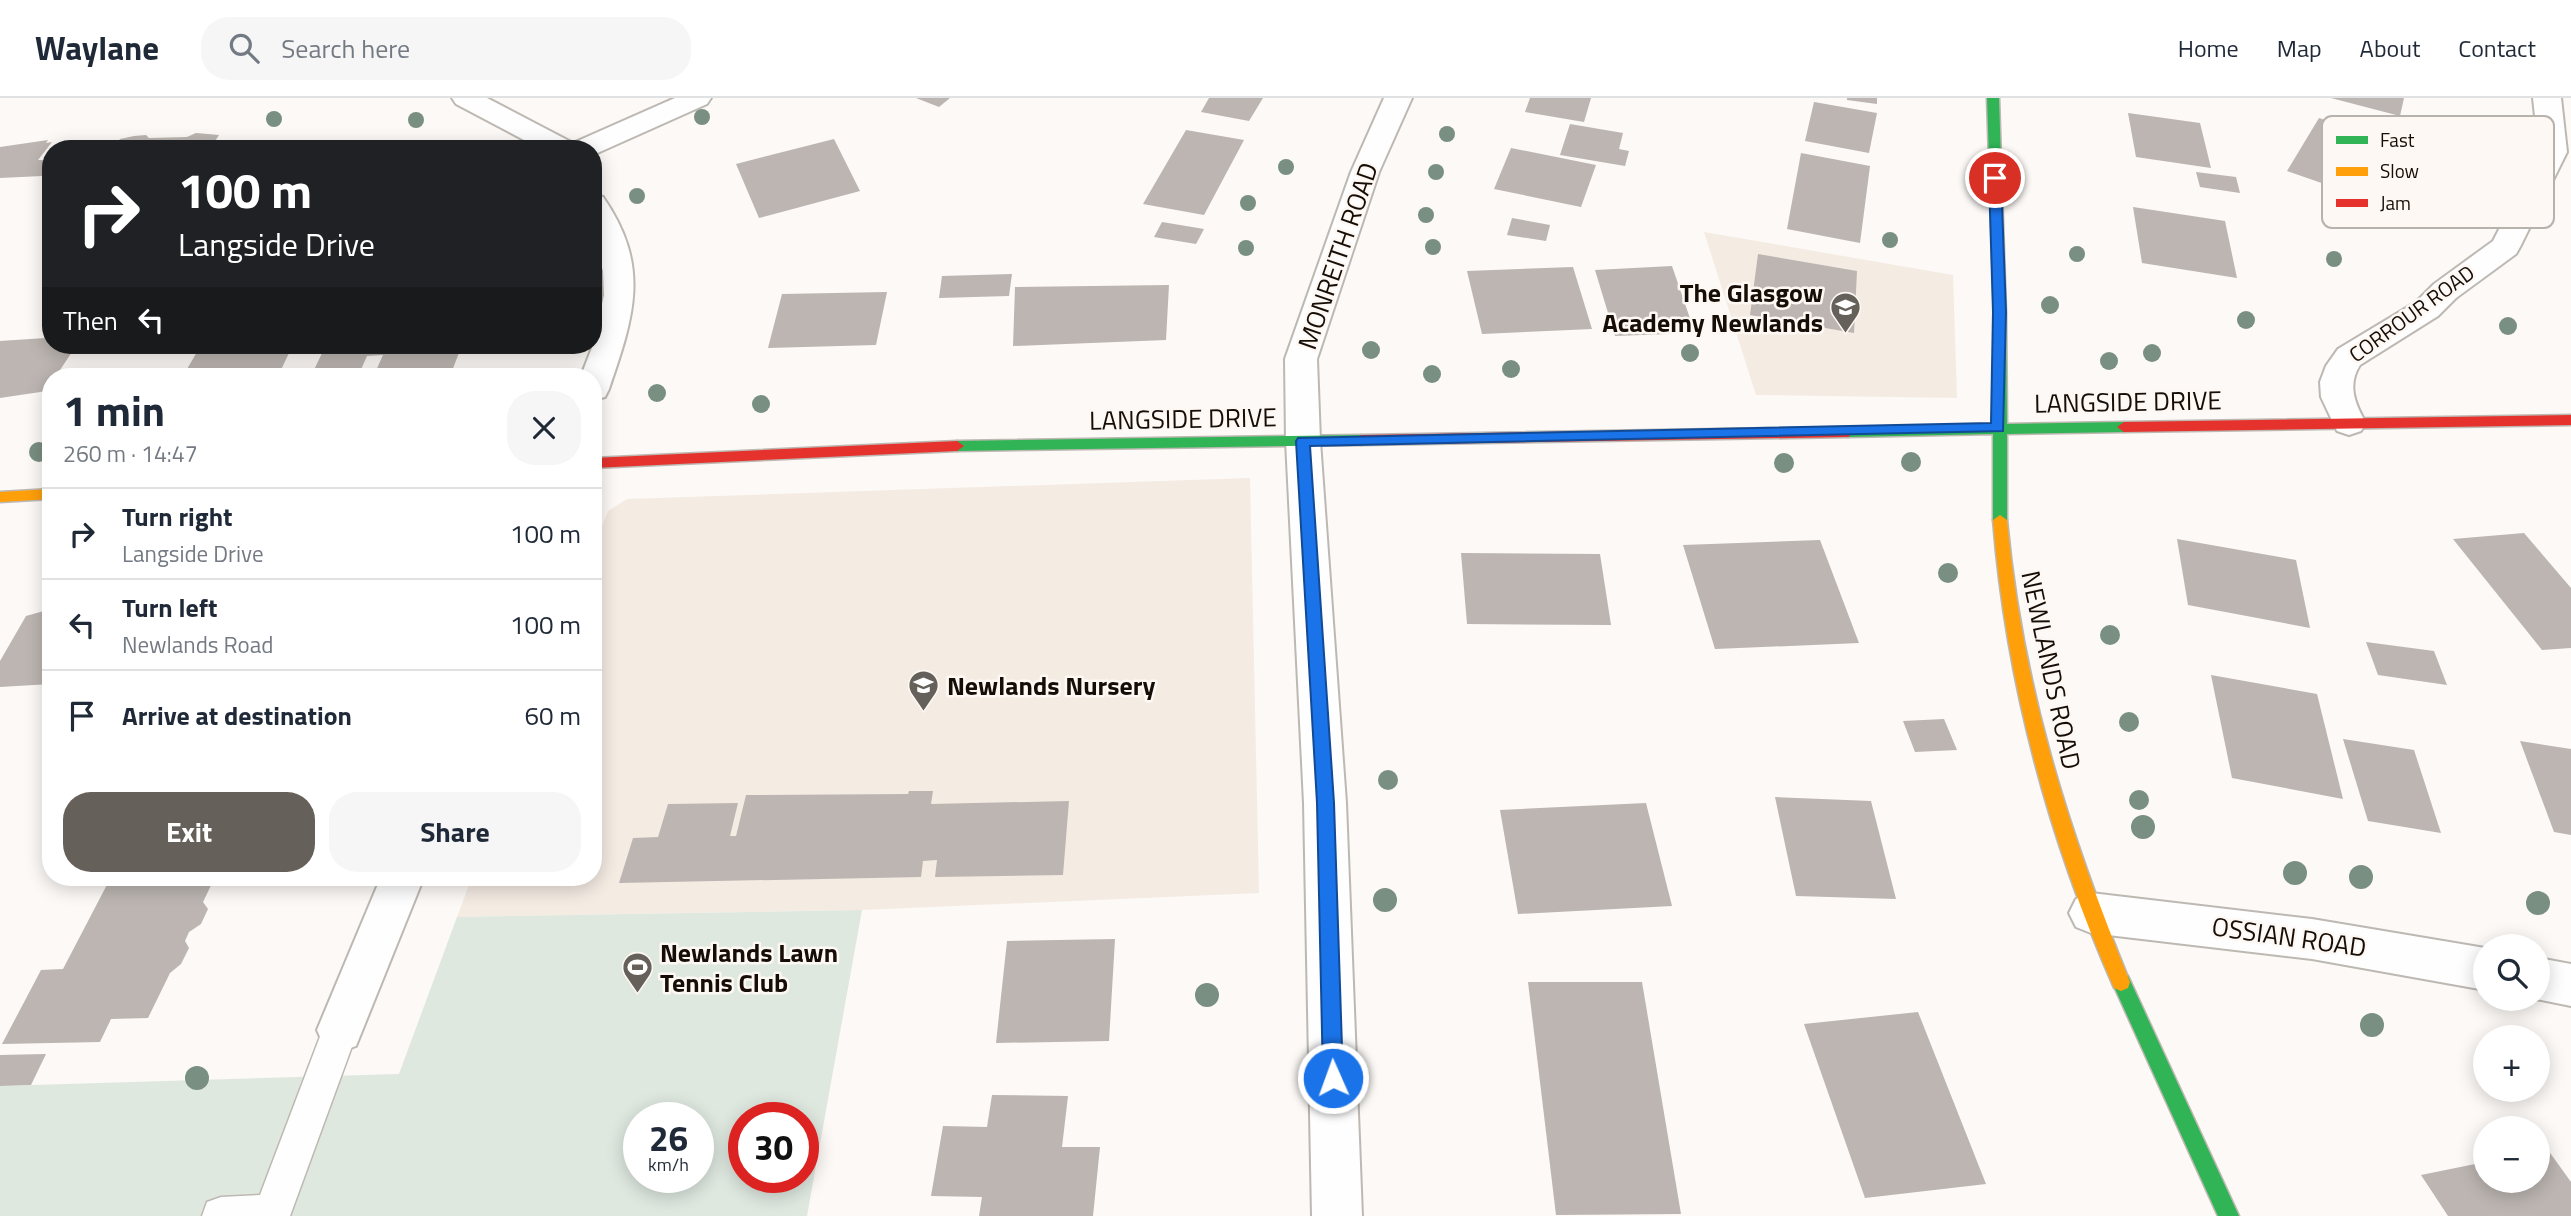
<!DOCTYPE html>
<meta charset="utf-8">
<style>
:root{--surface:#fff;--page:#f6f6f7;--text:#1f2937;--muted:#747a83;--line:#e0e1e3;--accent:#66605a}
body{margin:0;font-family:"Titillium Web",sans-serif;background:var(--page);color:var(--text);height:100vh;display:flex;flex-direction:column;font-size:26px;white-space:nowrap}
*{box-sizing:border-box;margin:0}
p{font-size:23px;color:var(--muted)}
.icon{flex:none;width:38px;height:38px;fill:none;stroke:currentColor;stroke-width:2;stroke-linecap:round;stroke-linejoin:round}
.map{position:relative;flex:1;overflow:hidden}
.details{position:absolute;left:42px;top:270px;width:560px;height:518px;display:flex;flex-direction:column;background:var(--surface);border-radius:28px;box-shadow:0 4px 18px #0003}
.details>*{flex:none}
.guide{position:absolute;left:42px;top:42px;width:560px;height:214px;border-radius:28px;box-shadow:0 4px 18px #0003;background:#202124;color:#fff;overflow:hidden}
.controls{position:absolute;left:2473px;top:836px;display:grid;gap:14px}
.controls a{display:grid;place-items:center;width:77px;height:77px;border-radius:50%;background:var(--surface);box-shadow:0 4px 18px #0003;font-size:35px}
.speed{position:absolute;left:623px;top:1004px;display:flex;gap:14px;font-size:35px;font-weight:700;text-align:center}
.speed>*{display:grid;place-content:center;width:91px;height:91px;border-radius:50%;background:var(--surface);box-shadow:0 4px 18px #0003;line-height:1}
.speed small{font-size:18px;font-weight:400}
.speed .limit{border:10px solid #d22;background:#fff;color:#111}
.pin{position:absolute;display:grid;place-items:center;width:60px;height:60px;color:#fff;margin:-30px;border:4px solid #fff;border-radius:50%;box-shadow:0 2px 7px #0007}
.me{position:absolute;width:77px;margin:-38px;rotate:358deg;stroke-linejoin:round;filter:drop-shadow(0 0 5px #0008)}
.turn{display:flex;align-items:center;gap:24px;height:147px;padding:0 21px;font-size:32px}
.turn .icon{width:91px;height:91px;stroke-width:2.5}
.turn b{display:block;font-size:49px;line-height:60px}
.then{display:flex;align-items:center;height:66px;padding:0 21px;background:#0003;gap:14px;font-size:26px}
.round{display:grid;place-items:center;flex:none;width:74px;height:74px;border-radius:28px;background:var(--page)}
.head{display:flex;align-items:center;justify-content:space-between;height:119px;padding:0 21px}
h1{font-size:42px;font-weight:700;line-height:52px}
.action{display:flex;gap:14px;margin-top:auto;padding:14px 21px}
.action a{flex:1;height:80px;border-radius:28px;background:var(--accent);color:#fff;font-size:28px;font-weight:700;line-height:80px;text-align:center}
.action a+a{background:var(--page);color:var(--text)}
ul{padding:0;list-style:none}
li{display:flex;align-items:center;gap:21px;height:91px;padding:0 21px;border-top:2px solid var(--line)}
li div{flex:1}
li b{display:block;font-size:26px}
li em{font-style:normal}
header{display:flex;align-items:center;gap:42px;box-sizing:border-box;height:98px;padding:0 35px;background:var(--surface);border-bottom:2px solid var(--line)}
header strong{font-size:33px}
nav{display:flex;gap:38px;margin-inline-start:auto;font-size:24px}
.search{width:490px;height:63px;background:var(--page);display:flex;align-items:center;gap:18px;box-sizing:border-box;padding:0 24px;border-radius:28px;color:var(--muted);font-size:26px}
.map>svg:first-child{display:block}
.built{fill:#f4ebe3}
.green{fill:#dee8df;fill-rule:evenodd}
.building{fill:#bcb5b1}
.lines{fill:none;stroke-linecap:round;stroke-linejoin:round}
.lane-casing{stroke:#bdb8b2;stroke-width:3}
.street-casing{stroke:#bdb8b2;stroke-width:4}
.fast-casing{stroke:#bdb8b2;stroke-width:3}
.slow-casing{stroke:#bdb8b2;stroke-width:3}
.jam-casing{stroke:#bdb8b2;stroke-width:3}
.lane{fill:#fffefe;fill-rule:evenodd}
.street{fill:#fffefe;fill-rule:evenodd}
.fast{fill:#30b455;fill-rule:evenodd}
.slow{fill:#ff9f0a;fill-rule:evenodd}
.jam{fill:#e5322d;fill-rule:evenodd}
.tree{fill:#798f81}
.route{fill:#1a73e8;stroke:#114b97;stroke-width:2}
.labels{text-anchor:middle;stroke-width:5;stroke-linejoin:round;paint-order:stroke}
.far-street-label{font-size:21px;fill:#160d06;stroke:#fef8f4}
.street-label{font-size:26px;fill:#160d06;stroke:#fef8f4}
.poi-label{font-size:26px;font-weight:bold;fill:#160d06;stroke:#fef8f4;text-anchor:start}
.key{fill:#fef8f4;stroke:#b8b2ad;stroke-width:2}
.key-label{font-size:19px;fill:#160d06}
</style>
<header>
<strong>Waylane</strong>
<div class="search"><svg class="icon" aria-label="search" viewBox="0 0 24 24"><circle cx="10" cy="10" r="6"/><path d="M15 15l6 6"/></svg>Search here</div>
<nav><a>Home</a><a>Map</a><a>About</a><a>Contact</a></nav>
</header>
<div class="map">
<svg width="2571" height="1118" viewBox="0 0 2571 1118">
<rect width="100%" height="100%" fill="#fcf9f6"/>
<!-- built -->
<g class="built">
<path d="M1704 134 1953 177 1957 300 1756 297Z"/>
<path d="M1250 380 1259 795 862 812 457 819 472 779H593V452L608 413 627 401Z"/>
</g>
<!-- green -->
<path class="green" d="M862 812 807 1118H0V988L399 976 457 819ZM639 1020H698V1080H639ZM744 1020H803V1080H744Z"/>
<!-- building -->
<g class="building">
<path d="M916 0H950L939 9Z"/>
<path d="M1209 0H1263L1249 23 1201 14Z"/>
<path d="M1530 0H1591L1584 24 1525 14Z"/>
<path d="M1847 0H1877V6L1847 2Z"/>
<path d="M2331 0H2404L2400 18Z"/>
<path d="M1814 4 1877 15 1869 55 1805 43Z"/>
<path d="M2128 15 2200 25 2211 70 2136 59Z"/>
<path d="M2319 20 2386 42 2356 97 2287 73Z"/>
<path d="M1570 26 1623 35 1619 51 1629 53 1625 68 1560 57Z"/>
<path d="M1186 32 1244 42 1204 117 1143 106Z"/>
<path d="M196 35 219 37 210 51H113L120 41 134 38 146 37 149 40 187 39Z"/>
<path d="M834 41 860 93 759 120 736 66Z"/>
<path d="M48 42 46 45 52 44 38 62H51V66L42 78 0 80V49Z"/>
<path d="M1511 50 1596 67 1581 109 1494 91Z"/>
<path d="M1801 55 1870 68 1860 145 1787 131Z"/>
<path d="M2196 74 2236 79 2240 95 2200 89Z"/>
<path d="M2133 109 2225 123 2237 180 2142 165Z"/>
<path d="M1512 120 1550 127 1546 143 1507 137Z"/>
<path d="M1162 124 1204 131 1196 146 1154 139Z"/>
<path d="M1758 156 1857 173 1854 235 1750 217Z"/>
<path d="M1672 168 1695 235 1615 238 1595 172Z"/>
<path d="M1573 169 1592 231 1482 236 1467 173Z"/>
<path d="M1012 176 1009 198 939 200 942 178Z"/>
<path d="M1169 187 1166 242 1013 248 1015 189Z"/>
<path d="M887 194 876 247 768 250 782 196Z"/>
<path d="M51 231V247H83L79 253 72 254 56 278H51V287L47 293 0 300V243L45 240Z"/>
<path d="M201 247H317L315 252 290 253 278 278H183Z"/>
<path d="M326 247H462L452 273 434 278H418L414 275 404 278 374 277 383 257 367 258 359 276 311 278Z"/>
<path d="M2524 435 2571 490V550L2542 552 2453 441Z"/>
<path d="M2177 441 2296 462 2310 530 2188 507Z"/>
<path d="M1820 442 1859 545 1715 551 1683 447Z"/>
<path d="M1461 455 1600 456 1611 527 1467 526Z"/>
<path d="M51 511V586L0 589V563L26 518Z"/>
<path d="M2366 544 2434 553 2447 587 2378 577Z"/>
<path d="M2211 577 2317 596 2343 701 2232 680Z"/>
<path d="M1944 621 1957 652 1915 654 1903 623Z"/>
<path d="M2343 641 2414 652 2441 735 2368 723Z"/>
<path d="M2520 643 2571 651V737L2554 734Z"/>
<path d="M909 693H933L931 706 1069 703 1063 777 935 779 937 762 923 763 921 779 619 785 633 740 658 739 668 706 738 705 730 738H736L746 697 908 696Z"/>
<path d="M1775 699 1871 703 1896 801 1796 798Z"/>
<path d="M1646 705 1672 808 1518 816 1500 712Z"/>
<path d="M111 779H215L203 804 208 811 201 826 189 834 185 843 189 850 181 866 170 875 148 920 111 921 100 944 2 946 41 872 63 871Z"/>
<path d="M1115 841 1109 943 996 945 1007 843Z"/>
<path d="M1528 884H1642L1681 1116 1556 1117Z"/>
<path d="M1918 914 1986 1086 1865 1100 1804 926Z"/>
<path d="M46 956 31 987 0 988V957Z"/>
<path d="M992 997 1068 998 1062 1049H1100L1093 1118H979L982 1099 931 1098 943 1028 987 1029Z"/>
<path d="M2548 1052 2571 1084V1118H2448L2421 1077 2485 1064V1083H2538V1054Z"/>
</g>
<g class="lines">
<defs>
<path id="lane" d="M340 915 353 920 358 932 290 1118H202L207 1104 221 1099 260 1097 327 920Z"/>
<g id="street">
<path d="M452 0H487L573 45 675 0H711L707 6 593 57V51H541L456 6Z"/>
<path d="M1384 0H1412L1379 74 1317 261 1320 343 1346 705 1362 1118H1312L1304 705 1286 343 1285 261 1351 74Z"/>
<path d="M2533 0H2561L2567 54 2520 149 2516 156 2456 200 2438 218 2360 267C2347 287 2355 306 2366 325L2361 333 2349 337 2337 333 2321 299 2320 284 2326 268 2338 251 2416 204 2434 186 2493 143 2539 54Z"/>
<path d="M593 96 603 99C651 168 634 218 609 291L605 299 593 302V278H581L593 247 604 197 603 173 593 139Z"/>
<path d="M381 779H424L356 948 340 954 324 948 317 932Z"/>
<path d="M2091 795 2312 821 2485 850V892L2312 861 2091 835 2076 829 2069 815 2076 801Z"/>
<path d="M2538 860 2571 866V908L2536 901Z"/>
</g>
<g id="fast">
<path d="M1987 0H1999L2006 216 2007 326 2124 324 2131 329 2124 334 2007 336V422L2000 427 1993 422V336L1848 339 1841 334 1848 329 1993 327 1994 216Z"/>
<path d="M1361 337 1368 342 1361 347 957 353 950 348 957 343Z"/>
<path d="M2121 875 2128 878 2239 1118H2218L2112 884 2114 878Z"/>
</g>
<g id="slow">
<path d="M51 391V401L0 404V394Z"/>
<path d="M2000 417 2007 422C2022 586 2068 733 2130 884L2128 890 2121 893 2114 890C2049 742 2006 584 1993 422Z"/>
</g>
<g id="jam">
<path d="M2571 317V327L2124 334 2117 329 2124 324Z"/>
<path d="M1848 329 1855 334 1848 339 1361 347 1354 342 1361 337Z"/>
<path d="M957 343 964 348 957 353 593 370V360Z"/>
</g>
</defs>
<!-- lane casing -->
<use href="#lane" class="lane-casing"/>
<!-- street casing -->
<use href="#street" class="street-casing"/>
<!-- fast casing -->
<use href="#fast" class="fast-casing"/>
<!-- slow casing -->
<use href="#slow" class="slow-casing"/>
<!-- jam casing -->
<use href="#jam" class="jam-casing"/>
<!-- lane -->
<use href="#lane" class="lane"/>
<!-- street -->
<use href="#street" class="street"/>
<!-- fast -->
<use href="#fast" class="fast"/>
<!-- slow -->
<use href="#slow" class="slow"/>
<!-- jam -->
<use href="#jam" class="jam"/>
</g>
<!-- trees -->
<g class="tree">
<circle cx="702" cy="19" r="8"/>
<circle cx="274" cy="21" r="8"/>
<circle cx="416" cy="22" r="8"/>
<circle cx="1447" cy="36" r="8"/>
<circle cx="1286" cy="69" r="8"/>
<circle cx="1436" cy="74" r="8"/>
<circle cx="637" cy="98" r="8"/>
<circle cx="1248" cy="105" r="8"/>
<circle cx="1426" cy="117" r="8"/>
<circle cx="1890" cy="142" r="8"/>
<circle cx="1433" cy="149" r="8"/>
<circle cx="1246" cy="150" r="8"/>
<circle cx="2077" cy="156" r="8"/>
<circle cx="2334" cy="161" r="8"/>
<circle cx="2050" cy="207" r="9"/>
<circle cx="2246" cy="222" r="9"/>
<circle cx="2508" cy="228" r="9"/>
<circle cx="1371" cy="252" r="9"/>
<circle cx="1690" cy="255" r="9"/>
<circle cx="2152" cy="255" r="9"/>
<circle cx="2109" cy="263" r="9"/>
<circle cx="1511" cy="271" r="9"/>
<circle cx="1432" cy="276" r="9"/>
<circle cx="657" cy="295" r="9"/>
<circle cx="761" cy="306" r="9"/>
<circle cx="39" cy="354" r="10"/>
<circle cx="1911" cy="364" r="10"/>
<circle cx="1784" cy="365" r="10"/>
<circle cx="1948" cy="475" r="10"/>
<circle cx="2110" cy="537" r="10"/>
<circle cx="2129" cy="624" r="10"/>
<circle cx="1388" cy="682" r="10"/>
<circle cx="2139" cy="702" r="10"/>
<circle cx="2143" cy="729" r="12"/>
<circle cx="2295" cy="775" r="12"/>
<circle cx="2361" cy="779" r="12"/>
<circle cx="1385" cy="802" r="12"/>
<circle cx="2538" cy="805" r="12"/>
<circle cx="1207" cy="897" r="12"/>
<circle cx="2372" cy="927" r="12"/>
<circle cx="197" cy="980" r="12"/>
</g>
<!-- route -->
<path class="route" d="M1995 77 2001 80 2006 214 2003 333 1310 348 1334 705 1343 980 1340 987 1333 990 1326 987 1323 980 1317 705 1296 343 1298 340 1991 325 1993 214 1989 80Z"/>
<!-- icons -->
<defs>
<symbol id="school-pin" viewBox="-11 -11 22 30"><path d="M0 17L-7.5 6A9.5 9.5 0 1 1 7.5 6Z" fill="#66605a" stroke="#fef8f4"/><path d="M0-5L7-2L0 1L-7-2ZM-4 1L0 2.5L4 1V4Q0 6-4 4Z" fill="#fff"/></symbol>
<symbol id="stadium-pin" viewBox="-11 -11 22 30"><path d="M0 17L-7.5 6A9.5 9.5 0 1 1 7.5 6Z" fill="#66605a" stroke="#fef8f4"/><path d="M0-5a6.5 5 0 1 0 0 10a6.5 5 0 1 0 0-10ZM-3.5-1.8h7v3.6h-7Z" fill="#fff"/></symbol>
</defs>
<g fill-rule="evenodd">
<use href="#school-pin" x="1828" y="192" width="35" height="47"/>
<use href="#school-pin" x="906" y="570" width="35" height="47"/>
<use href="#stadium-pin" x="620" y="852" width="35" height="47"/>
</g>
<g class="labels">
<!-- far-street labels -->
<g class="far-street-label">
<text transform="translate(2412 216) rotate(-36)" y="7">CORROUR ROAD</text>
</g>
<!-- street labels -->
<g class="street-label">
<text transform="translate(1338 158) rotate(-71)" y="9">MONREITH ROAD</text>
<text transform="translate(2128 304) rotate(-1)" y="9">LANGSIDE DRIVE</text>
<text transform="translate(1183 321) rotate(-1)" y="9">LANGSIDE DRIVE</text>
<text transform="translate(2051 572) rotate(78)" y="9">NEWLANDS ROAD</text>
<text transform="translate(2289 839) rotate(8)" y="9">OSSIAN ROAD</text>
</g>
<!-- poi labels -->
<g class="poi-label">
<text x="1823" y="204" text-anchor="end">The Glasgow<tspan x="1823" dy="30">Academy Newlands</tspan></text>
<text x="947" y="597">Newlands Nursery</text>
<text x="660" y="864">Newlands Lawn<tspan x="660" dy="30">Tennis Club</tspan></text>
</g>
</g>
<!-- legend -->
<rect x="2322" y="18" width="232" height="112" rx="10" class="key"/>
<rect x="2336" y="38" width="32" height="8" fill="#30b455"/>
<rect x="2336" y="69" width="32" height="9" fill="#ff9f0a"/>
<rect x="2336" y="101" width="32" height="8" fill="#e5322d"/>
<g class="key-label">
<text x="2380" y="49">Fast</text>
<text x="2380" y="80">Slow</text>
<text x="2380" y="112">Jam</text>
</g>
</svg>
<div class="controls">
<a><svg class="icon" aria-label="search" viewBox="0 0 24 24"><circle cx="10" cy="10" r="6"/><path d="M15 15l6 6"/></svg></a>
<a>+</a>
<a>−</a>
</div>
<div class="speed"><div>26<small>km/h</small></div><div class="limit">30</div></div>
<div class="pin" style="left:1995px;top:80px;background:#d93025"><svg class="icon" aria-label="arrive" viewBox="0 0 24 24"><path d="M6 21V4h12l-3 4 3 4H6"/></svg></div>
<svg class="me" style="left:1333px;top:980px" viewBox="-20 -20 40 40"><circle r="17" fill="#1a73e8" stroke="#fff" stroke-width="3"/><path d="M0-11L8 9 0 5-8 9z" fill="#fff"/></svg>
<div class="guide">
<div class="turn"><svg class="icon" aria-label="right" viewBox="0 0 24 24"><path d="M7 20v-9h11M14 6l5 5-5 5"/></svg><div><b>100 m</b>Langside Drive</div></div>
<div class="then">Then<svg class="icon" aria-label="left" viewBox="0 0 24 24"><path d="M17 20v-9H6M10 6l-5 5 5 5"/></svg></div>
</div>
<section class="details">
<div class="head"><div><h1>1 min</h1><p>260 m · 14:47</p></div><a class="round"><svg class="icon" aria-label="close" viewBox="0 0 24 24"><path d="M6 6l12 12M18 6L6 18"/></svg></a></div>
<ul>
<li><svg class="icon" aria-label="right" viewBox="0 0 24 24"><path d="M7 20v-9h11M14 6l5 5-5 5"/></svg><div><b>Turn right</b><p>Langside Drive</p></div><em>100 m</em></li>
<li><svg class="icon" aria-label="left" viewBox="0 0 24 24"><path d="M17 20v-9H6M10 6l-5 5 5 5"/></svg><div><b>Turn left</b><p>Newlands Road</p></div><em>100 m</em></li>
<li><svg class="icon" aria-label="arrive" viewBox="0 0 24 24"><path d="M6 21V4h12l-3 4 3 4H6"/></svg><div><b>Arrive at destination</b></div><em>60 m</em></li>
</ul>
<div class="action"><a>Exit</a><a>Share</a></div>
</section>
</div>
